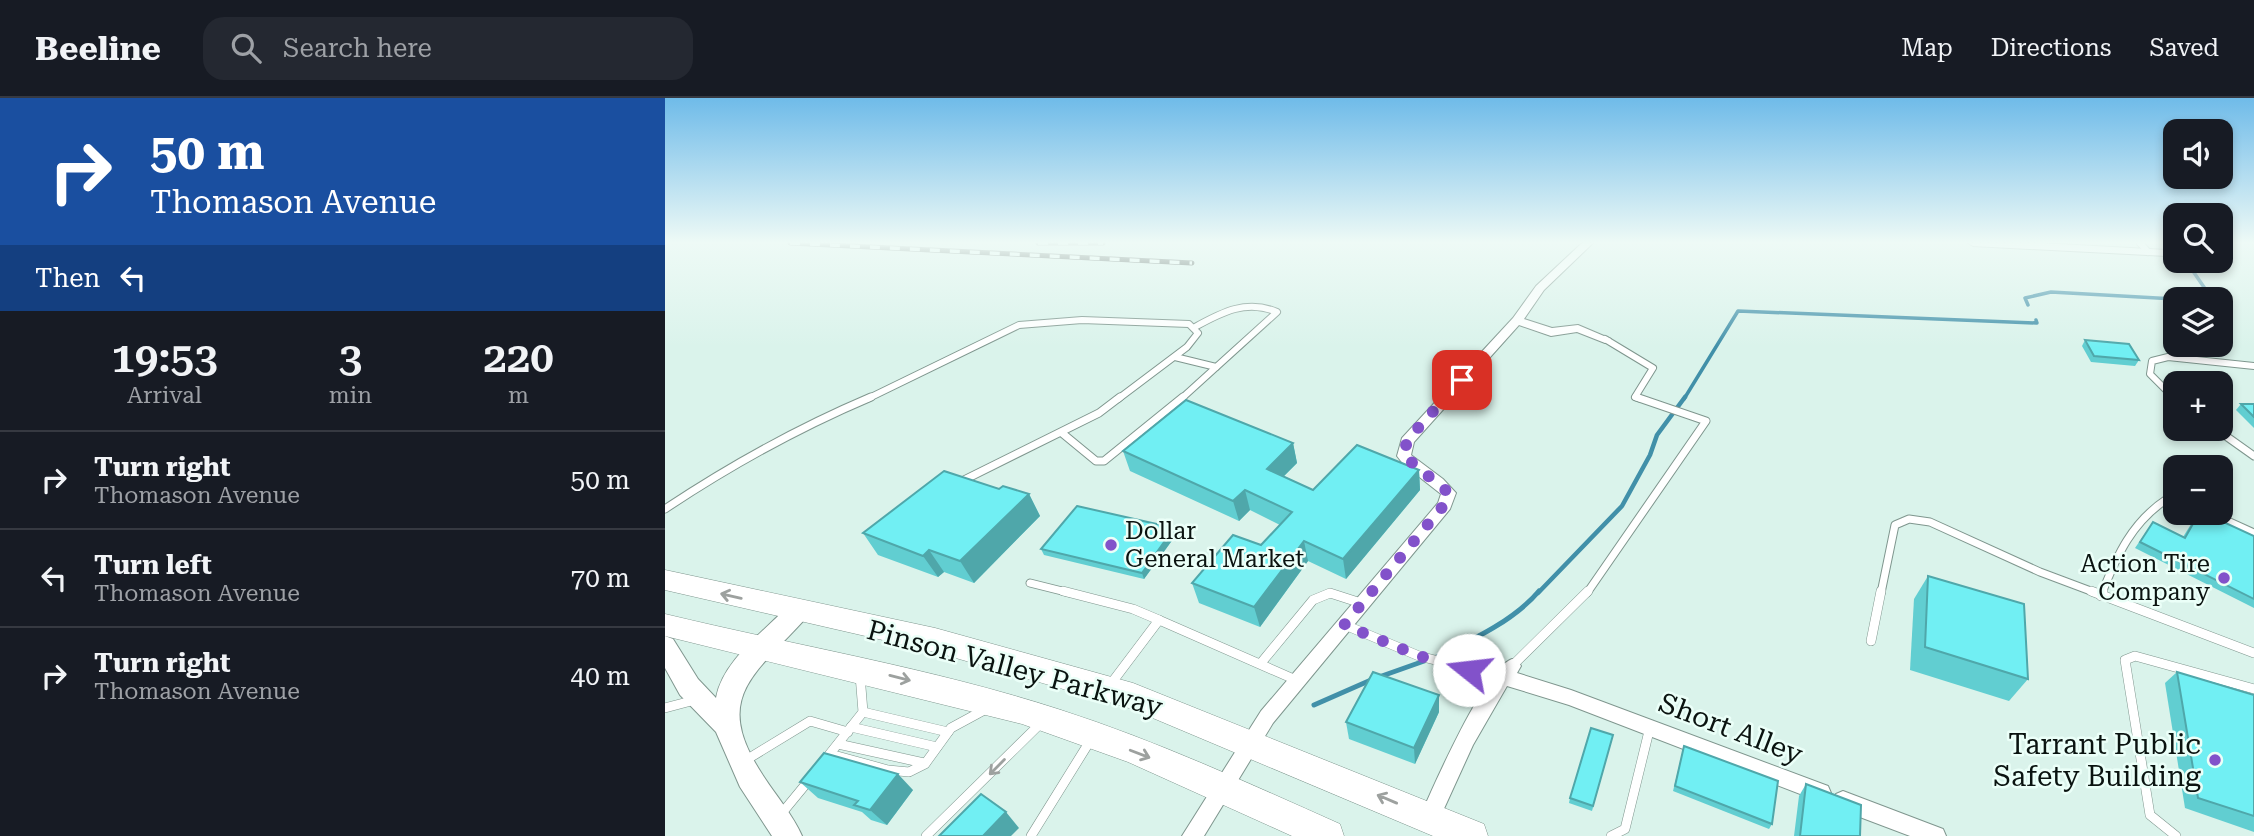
<!DOCTYPE html>
<meta charset="utf-8">
<style>
:root{--surface:#171b24;--page:#242831;--text:#f1f3f6;--muted:#9ea1a6;--line:#363941}
body{margin:0;font-family:"Roboto Serif",serif;background:var(--page);color:var(--text);height:100vh;display:flex;flex-direction:column;font-size:26px;white-space:nowrap}
*{box-sizing:border-box;margin:0}
p{font-size:23px;color:var(--muted)}
.icon{flex:none;width:38px;height:38px;fill:none;stroke:currentColor;stroke-width:2;stroke-linecap:round;stroke-linejoin:round}
.map{position:relative;flex:1;overflow:hidden}
.sheet{display:flex;flex-direction:column;background:var(--surface);width:665px}
.sheet>*{flex:none}
.top-card{background:#1a4fa0;color:#fff;overflow:hidden}
.fabs{position:absolute;left:1498px;top:21px;display:grid;gap:14px}
.fabs a{display:grid;place-items:center;width:70px;height:70px;border-radius:14px;background:var(--surface);box-shadow:0 4px 10px #0003;font-size:35px}
.pin{position:absolute;display:grid;place-items:center;width:60px;height:60px;color:#fff;margin:-30px;border-radius:14px;box-shadow:0 4px 10px #0006}
.me{position:absolute;width:77px;margin:-38px;rotate:286deg;stroke-linejoin:round;filter:drop-shadow(0 0 5px #0008)}
.turn{display:flex;align-items:center;gap:24px;height:147px;padding:0 35px;font-size:32px}
.turn .icon{width:91px;height:91px;stroke-width:2.5}
.turn b{display:block;font-size:49px;line-height:60px}
.then{display:flex;align-items:center;height:66px;padding:0 35px;background:#0003;gap:14px;font-size:26px}
.eta{display:flex;justify-content:space-evenly;align-items:center;height:119px;text-align:center}
.eta b{font-size:42px;font-weight:600;line-height:49px}
ul{padding:0;list-style:none}
li{display:flex;align-items:center;gap:21px;height:98px;padding:0 35px;border-top:2px solid var(--line)}
li div{flex:1}
li b{display:block;font-size:26px}
li em{font-style:normal}
header{display:flex;align-items:center;gap:42px;box-sizing:border-box;height:98px;padding:0 35px;background:var(--surface);border-bottom:2px solid var(--line)}
header strong{font-size:33px}
nav{display:flex;gap:38px;margin-inline-start:auto;font-size:24px}
.search{width:490px;height:63px;background:var(--page);display:flex;align-items:center;gap:18px;box-sizing:border-box;padding:0 24px;border-radius:21px;color:var(--muted);font-size:26px}
main{display:flex;flex:1;min-height:0}
.map>svg:first-child{display:block}
.lines{fill:none;stroke-linecap:round;stroke-linejoin:round}
.stream-far2{stroke:#4190a9;stroke-width:3.5}
.stream-far1{stroke:#4190a9;stroke-width:4.5}
.stream{stroke:#4190a9;stroke-width:5}
.lane-far2-casing{stroke:#7f968e;stroke-width:8}
.lane-far1-casing{stroke:#7f968e;stroke-width:9}
.lane-casing{stroke:#7f968e;stroke-width:10}
.street-casing{stroke:#7f968e;stroke-width:2}
.secondary-casing{stroke:#7f968e;stroke-width:2}
.primary-casing{stroke:#7f968e;stroke-width:1}
.lane-far2{stroke:#fff;stroke-width:6}
.lane-far1{stroke:#fff;stroke-width:7}
.lane{stroke:#fff;stroke-width:9}
.street{fill:#fff;fill-rule:evenodd}
.secondary{fill:#fff;fill-rule:evenodd}
.primary{fill:#fff;fill-rule:evenodd}
.rail-casing{stroke:#27322e;stroke-width:5}
.rail{stroke:#ebfff8;stroke-width:3.5;stroke-dasharray:10;stroke-linecap:butt}
.wall{fill:#61ced1}
.shaded-wall{fill:#4fa7aa}
.building{fill:#71eff3;stroke:#4fa7aa;stroke-width:2}
.oneway{stroke:#9da19f}
.route{stroke:#8252ca;stroke-width:12;stroke-dasharray:0 21.6}
.poi-dot{fill:#8252ca;stroke:#ebfff8;stroke-width:2.5}
.labels{text-anchor:middle;stroke-width:5;stroke-linejoin:round;paint-order:stroke}
.poi-label{font-size:24px;fill:#0a1310;stroke:#ebfff8;text-anchor:start}
.near-street-label{font-size:28px;fill:#0a1310;stroke:#ebfff8}
.near-poi-label{font-size:28px;fill:#0a1310;stroke:#ebfff8;text-anchor:end}
</style>
<header>
<strong>Beeline</strong>
<div class="search"><svg class="icon" aria-label="search" viewBox="0 0 24 24"><circle cx="10" cy="10" r="6"/><path d="M15 15l6 6"/></svg>Search here</div>
<nav><a>Map</a><a>Directions</a><a>Saved</a></nav>
</header>
<main>
<section class="sheet">
<div class="top-card">
<div class="turn"><svg class="icon" aria-label="right" viewBox="0 0 24 24"><path d="M7 20v-9h11M14 6l5 5-5 5"/></svg><div><b>50 m</b>Thomason Avenue</div></div>
<div class="then">Then<svg class="icon" aria-label="left" viewBox="0 0 24 24"><path d="M17 20v-9H6M10 6l-5 5 5 5"/></svg></div>
</div>
<div class="eta">
<div><b>19:53</b><p>Arrival</p></div>
<div><b>3</b><p>min</p></div>
<div><b>220</b><p>m</p></div>
</div>
<ul>
<li><svg class="icon" aria-label="right" viewBox="0 0 24 24"><path d="M7 20v-9h11M14 6l5 5-5 5"/></svg><div><b>Turn right</b><p>Thomason Avenue</p></div><em>50 m</em></li>
<li><svg class="icon" aria-label="left" viewBox="0 0 24 24"><path d="M17 20v-9H6M10 6l-5 5 5 5"/></svg><div><b>Turn left</b><p>Thomason Avenue</p></div><em>70 m</em></li>
<li><svg class="icon" aria-label="right" viewBox="0 0 24 24"><path d="M7 20v-9h11M14 6l5 5-5 5"/></svg><div><b>Turn right</b><p>Thomason Avenue</p></div><em>40 m</em></li>
</ul>
</section>
<div class="map">
<svg width="1589" height="738" viewBox="0 0 1589 738">
<rect width="100%" height="100%" fill="#daf3eb"/>
<g class="lines">
<!-- stream-far2 -->
<g class="stream-far2">
<path d="M1508 145 1510 148"/>
<path d="M1521 163 1543 195 1536 201"/>
<path d="M1363 207 1360 200 1386 194 1510 201"/>
<path d="M1019 301 1073 213 1372 225 1371 222"/>
</g>
<!-- stream-far1 -->
<path class="stream-far1" d="M873 495 957 408 985 357 992 337 1020 299"/>
<!-- stream -->
<g class="stream">
<path d="M770 560C805 543 849 523 874 493"/>
<path d="M714 579 762 562"/>
<path d="M649 607 706 582"/>
</g>
<defs>
<g id="lane-far2">
<path d="M1475 145 1483 154"/>
<path d="M940 241 988 270 970 299 976 301"/>
<path d="M510 259 551 269"/>
<path d="M202 301 354 227 417 222 524 226 533 235 522 249 453 301"/>
<path d="M516 301 612 214C582 201 557 214 530 229"/>
<path d="M1510 301 1485 276 1487 263 1503 259 1589 268"/>
</g>
<g id="lane-far1">
<path d="M1551 331 1589 358"/>
<path d="M397 335 431 363H439L518 299"/>
<path d="M295 384 434 315 455 299"/>
<path d="M0 411C66 367 133 330 206 299"/>
<path d="M1545 415 1589 435"/>
<path d="M365 485 405 495"/>
<path d="M922 495 1041 323 971 299"/>
<path d="M1216 495 1230 427 1244 421 1265 424 1375 474 1431 495"/>
<path d="M1437 495C1452 457 1467 424 1502 401L1510 403"/>
</g>
<g id="lane">
<path d="M398 493 468 511 494 522 445 587"/>
<path d="M1426 493 1589 555"/>
<path d="M1436 498 1438 493"/>
<path d="M494 522 631 582"/>
<path d="M680 527 754 558 837 579"/>
<path d="M1206 543 1216 493"/>
<path d="M596 565 648 502 665 495 696 505"/>
<path d="M847 568 923 493"/>
<path d="M0 610 30 602"/>
<path d="M198 614 283 634"/>
<path d="M186 629 272 649"/>
<path d="M173 646 259 665"/>
<path d="M165 656 223 672 244 674 260 666 286 630 321 611"/>
<path d="M163 658 198 614 195 577"/>
<path d="M81 662 145 623 183 634"/>
<path d="M117 715 145 681"/>
<path d="M261 738 375 626"/>
<path d="M366 738 425 643"/>
<path d="M946 738 960 731 985 629"/>
<path d="M1511 738 1485 717 1460 562 1470 558 1589 591"/>
</g>
<g id="street">
<path d="M917 145H928L879 192 859 221 887 230 913 227 946 241 940 245 912 234 886 238 854 227 749 344 746 357 778 381 791 395 785 411 608 625 539 738H517L596 613 773 405 776 396 739 367 732 358 737 340 848 220 871 188Z"/>
<path d="M1303 145H1375L1502 152 1507 155 1502 158 1308 148Z"/>
<path d="M847 561 853 563 856 568 852 575 906 592 1163 688 1166 695 1163 702 1156 704 904 607 842 588 808 647 772 726 765 729 758 726 755 719C768 689 820 570 847 561Z"/>
<path d="M1178 693 1278 731 1281 738H1245L1171 710 1168 703 1171 696Z"/>
</g>
<path id="secondary" d="M132 505 140 507 143 514 140 521C88 578 46 600 99 679 112 699 128 717 137 738H107L75 689 51 634 15 597 0 570V538L8 541 33 581 51 600C58 562 99 534 124 507Z"/>
<g id="primary">
<path d="M0 472 270 530 468 585 819 726 823 738H768L464 610 270 554 0 492Z"/>
<path d="M0 516C132 548 267 570 396 612 492 643 583 685 675 726L679 738H627L463 664 357 626 0 538Z"/>
</g>
</defs>
<!-- lane-far2 casing -->
<use href="#lane-far2" class="lane-far2-casing"/>
<!-- lane-far1 casing -->
<use href="#lane-far1" class="lane-far1-casing"/>
<!-- lane casing -->
<use href="#lane" class="lane-casing"/>
<!-- street casing -->
<use href="#street" class="street-casing"/>
<!-- secondary casing -->
<use href="#secondary" class="secondary-casing"/>
<!-- primary casing -->
<use href="#primary" class="primary-casing"/>
<!-- lane-far2 -->
<use href="#lane-far2" class="lane-far2"/>
<!-- lane-far1 -->
<use href="#lane-far1" class="lane-far1"/>
<!-- lane -->
<use href="#lane" class="lane"/>
<!-- street -->
<use href="#street" class="street"/>
<!-- secondary -->
<use href="#secondary" class="secondary"/>
<!-- primary -->
<use href="#primary" class="primary"/>
<defs>
<g id="rail">
<path d="M125 145 527 165"/>
<path d="M373 145H438"/>
</g>
</defs>
<!-- rail casing -->
<use href="#rail" class="rail-casing"/>
<!-- rail -->
<use href="#rail" class="rail"/>
</g>
<!-- wall -->
<g class="wall">
<path d="M1420 242 1474 262 1470 268 1426 264 1417 248Z"/>
<path d="M1576 306H1589V330L1571 312Z"/>
<path d="M628 345 632 365 619 378 648 392 754 372 755 392 681 481 643 463 595 529 534 505 527 485 596 447 615 427 585 412 574 423 465 373 458 353Z"/>
<path d="M334 391 364 396 375 418 309 485 279 474 273 479 213 457 198 435Z"/>
<path d="M1533 415H1539L1589 438V510L1470 450 1488 424 1518 439Z"/>
<path d="M511 437 479 481 379 457 376 451Z"/>
<path d="M1263 478 1363 581 1344 603 1245 572 1249 501Z"/>
<path d="M1512 574 1589 597V734L1520 710 1500 585Z"/>
<path d="M774 614 750 666 684 641 681 624Z"/>
<path d="M948 637 927 713 904 705 905 700Z"/>
<path d="M1019 648 1107 726 1104 731 1008 693Z"/>
<path d="M135 684 248 692 222 727 206 722 197 714 153 700Z"/>
<path d="M1141 686 1195 738H1129L1134 698Z"/>
</g>
<!-- shaded-wall -->
<g class="shaded-wall">
<path d="M628 345 632 365 606 391 602 371Z"/>
<path d="M754 372 755 392 681 481 678 461Z"/>
<path d="M580 392 585 412 574 423 568 403Z"/>
<path d="M364 396 375 418 309 485 295 463Z"/>
<path d="M509 430 511 437 479 481 477 475Z"/>
<path d="M639 443 643 463 595 529 589 509Z"/>
<path d="M264 452 279 474 273 479 258 458Z"/>
<path d="M774 597V614L750 666 749 650Z"/>
<path d="M233 676 248 692 222 727 205 712Z"/>
<path d="M341 714 354 730 346 738H318Z"/>
</g>
<!-- building -->
<g class="building">
<path d="M1420 242 1464 246 1474 262 1429 258Z"/>
<path d="M521 302 628 345 602 371 648 392 692 347 754 372 678 461 639 443 589 509 527 485 568 437 596 447 627 414 580 392 568 403 458 353Z"/>
<path d="M1576 306H1589V319Z"/>
<path d="M279 373 334 391 338 388 364 396 295 463 264 452 258 458 198 435Z"/>
<path d="M412 408 509 430 477 475 376 451Z"/>
<path d="M1534 415H1539L1589 438V501L1475 444 1488 424 1520 440Z"/>
<path d="M1263 478 1359 506 1363 581 1260 549Z"/>
<path d="M708 574 774 597 749 650 681 624Z"/>
<path d="M1512 574 1589 597V718L1533 700Z"/>
<path d="M926 630 948 637 928 708 905 700Z"/>
<path d="M1019 648 1113 683 1107 726 1010 688Z"/>
<path d="M159 655 233 676 205 712 189 707 193 703 135 684Z"/>
<path d="M1141 686 1196 707 1195 738H1135Z"/>
<path d="M316 696 341 714 318 738H274Z"/>
</g>
<!-- one-way arrows -->
<defs><path id="oneway-shaft" d="M-6 0H5M1.5-3L5.5 0L1.5 3" fill="none" stroke-width="1.6" stroke-linecap="round" stroke-linejoin="round" transform="scale(1.75)"/></defs>
<g class="oneway">
<use href="#oneway-shaft" transform="translate(66 498) rotate(-167)"/>
<use href="#oneway-shaft" transform="translate(235 580) rotate(14)"/>
<use href="#oneway-shaft" transform="translate(475 656) rotate(21)"/>
<use href="#oneway-shaft" transform="translate(332 669) rotate(135)"/>
<use href="#oneway-shaft" transform="translate(722 701) rotate(-157)"/>
</g>
<!-- sky -->
<linearGradient id="sky" x2="0" y2="1"><stop stop-color="#6fbbe9"/><stop offset="0.58" stop-color="#eefaf6"/><stop offset="1" stop-color="#eefaf6" stop-opacity="0"/></linearGradient>
<rect width="1589" height="249" fill="url(#sky)"/>
<g class="lines">
<!-- route -->
<path class="route" d="M797 282 742 342 739 358 784 395 779 407 679 527 754 558 804 572"/>
</g>
<!-- markers -->
<g class="poi-dot">
<circle cx="446" cy="447" r="7"/>
<circle cx="1559" cy="480" r="7"/>
<circle cx="1550" cy="662" r="7"/>
</g>
<g class="labels">
<!-- poi labels -->
<g class="poi-label">
<text x="460" y="441">Dollar<tspan x="460" dy="28">General Market</tspan></text>
<text x="1545" y="474" text-anchor="end">Action Tire<tspan x="1545" dy="28">Company</tspan></text>
</g>
<!-- near-street labels -->
<g class="near-street-label">
<text transform="translate(350 570) rotate(15)" y="10">Pinson Valley Parkway</text>
<text transform="translate(1066 630) rotate(21)" y="10">Short Alley</text>
</g>
<!-- near-poi labels -->
<g class="near-poi-label">
<text x="1536" y="656">Tarrant Public<tspan x="1536" dy="32">Safety Building</tspan></text>
</g>
</g>
</svg>
<div class="fabs">
<a><svg class="icon" aria-label="sound" viewBox="0 0 24 24"><path d="M4 9h4l5-4v14l-5-4H4zM17 9q2 3 0 6"/></svg></a>
<a><svg class="icon" aria-label="search" viewBox="0 0 24 24"><circle cx="10" cy="10" r="6"/><path d="M15 15l6 6"/></svg></a>
<a><svg class="icon" aria-label="layers" viewBox="0 0 24 24"><path d="M12 4l9 5-9 5-9-5zM3 14l9 5 9-5"/></svg></a>
<a>+</a>
<a>−</a>
</div>
<div class="pin" style="left:797px;top:282px;background:#d93025"><svg class="icon" aria-label="arrive" viewBox="0 0 24 24"><path d="M6 21V4h12l-3 4 3 4H6"/></svg></div>
<svg class="me" style="left:804px;top:572px" viewBox="-20 -20 40 40"><circle r="19" fill="#fff"/><path d="M0-13L10 11 0 6-10 11z" fill="#8252ca"/></svg>
</div>
</main>
